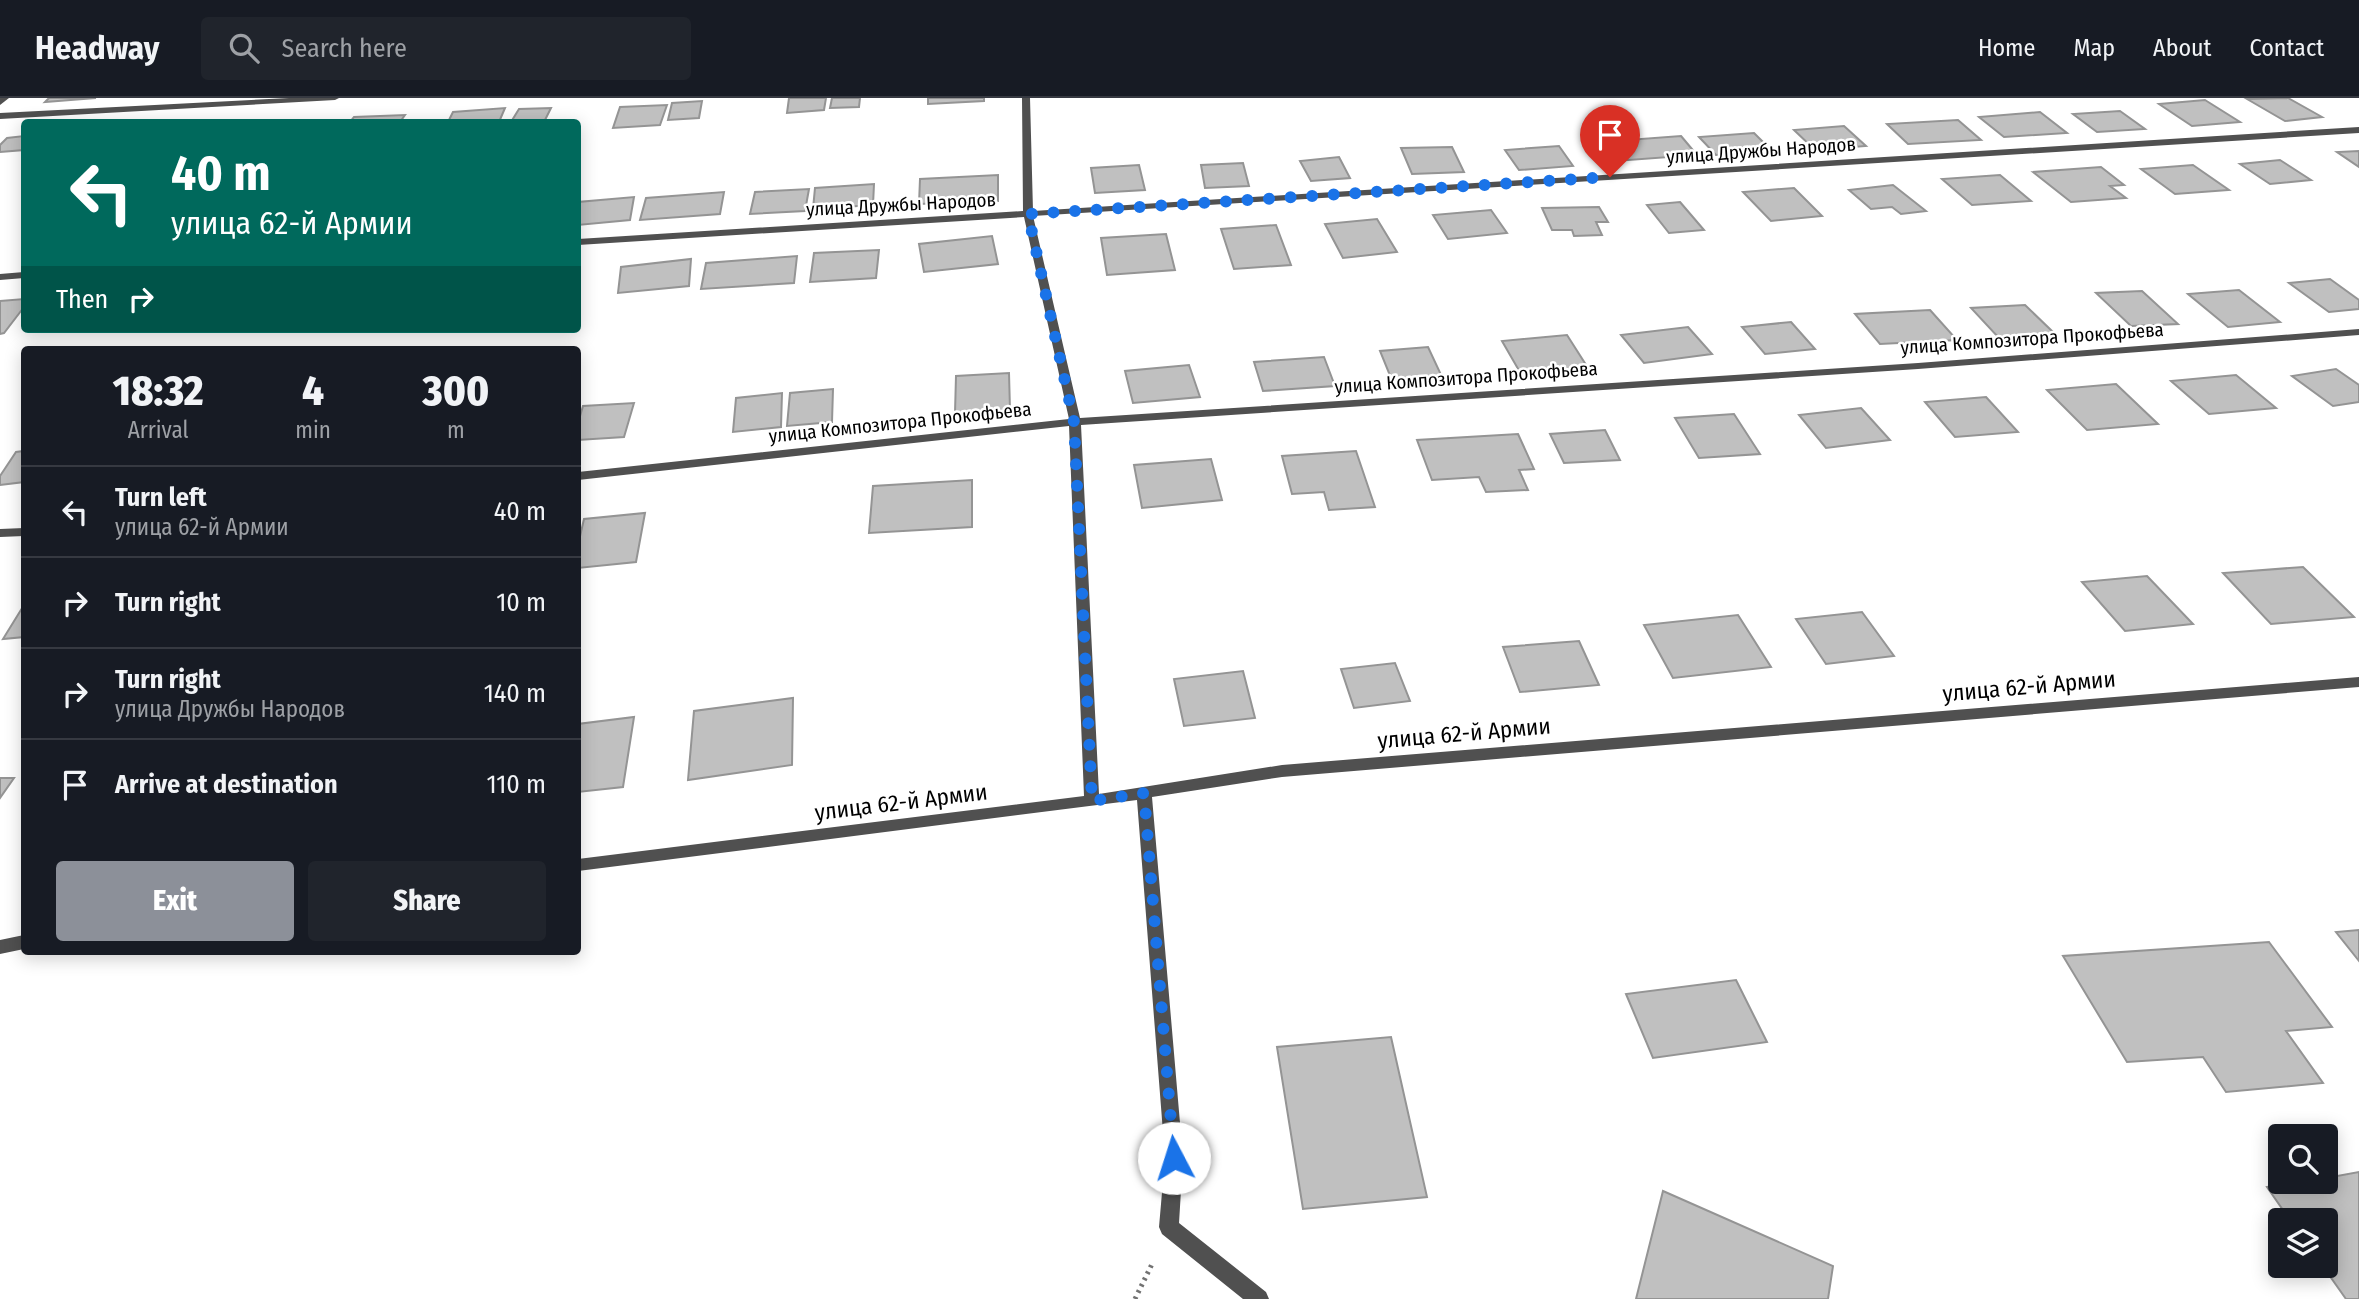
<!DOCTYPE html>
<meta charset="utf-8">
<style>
:root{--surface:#171b24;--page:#20242c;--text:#f1f3f6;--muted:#9ea1a6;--line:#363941;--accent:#8c9099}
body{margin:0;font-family:"Fira Sans Condensed",sans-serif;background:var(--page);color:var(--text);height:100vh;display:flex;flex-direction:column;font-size:26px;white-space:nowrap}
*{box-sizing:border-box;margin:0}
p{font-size:23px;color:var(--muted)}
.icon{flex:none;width:38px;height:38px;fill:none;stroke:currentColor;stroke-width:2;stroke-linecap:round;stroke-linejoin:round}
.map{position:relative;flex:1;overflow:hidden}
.details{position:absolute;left:21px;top:248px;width:560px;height:609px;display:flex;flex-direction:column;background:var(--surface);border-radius:7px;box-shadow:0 4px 18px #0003}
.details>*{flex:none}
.hud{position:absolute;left:21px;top:21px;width:560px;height:214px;border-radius:7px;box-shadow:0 4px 18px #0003;background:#00695c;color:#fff;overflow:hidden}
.fabs{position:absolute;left:2268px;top:1026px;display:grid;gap:14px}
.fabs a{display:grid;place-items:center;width:70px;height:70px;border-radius:7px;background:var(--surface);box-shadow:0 4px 18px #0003;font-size:35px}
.pin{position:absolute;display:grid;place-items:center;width:60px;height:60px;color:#fff;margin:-72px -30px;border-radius:50% 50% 50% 0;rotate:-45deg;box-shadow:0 0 7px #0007}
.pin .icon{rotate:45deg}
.me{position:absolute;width:77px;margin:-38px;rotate:355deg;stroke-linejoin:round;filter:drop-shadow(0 0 5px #0008)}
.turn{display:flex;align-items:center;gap:24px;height:147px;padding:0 35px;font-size:32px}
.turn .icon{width:91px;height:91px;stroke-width:2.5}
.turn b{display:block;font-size:49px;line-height:60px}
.then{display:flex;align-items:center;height:66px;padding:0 35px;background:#0003;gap:14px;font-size:26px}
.eta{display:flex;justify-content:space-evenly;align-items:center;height:119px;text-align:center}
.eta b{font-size:42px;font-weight:800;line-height:49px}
.primary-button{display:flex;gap:14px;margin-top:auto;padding:14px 35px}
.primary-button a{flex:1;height:80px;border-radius:7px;background:var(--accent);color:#fff;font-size:28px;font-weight:800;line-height:80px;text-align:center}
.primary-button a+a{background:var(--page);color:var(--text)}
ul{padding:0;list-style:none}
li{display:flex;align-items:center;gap:21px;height:91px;padding:0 35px;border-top:2px solid var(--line)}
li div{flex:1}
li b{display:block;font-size:26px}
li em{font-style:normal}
header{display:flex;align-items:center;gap:42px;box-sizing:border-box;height:98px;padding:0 35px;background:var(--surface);border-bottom:2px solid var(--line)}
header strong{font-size:33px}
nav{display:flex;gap:38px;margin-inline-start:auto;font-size:24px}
.search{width:490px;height:63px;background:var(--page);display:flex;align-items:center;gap:18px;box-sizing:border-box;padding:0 24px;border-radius:7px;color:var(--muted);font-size:26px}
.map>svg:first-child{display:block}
.building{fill:#c0c0c0;stroke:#949494;stroke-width:2}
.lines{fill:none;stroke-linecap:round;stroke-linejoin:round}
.path{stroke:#727272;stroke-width:5;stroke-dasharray:2.5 4.5;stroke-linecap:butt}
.minor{fill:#505050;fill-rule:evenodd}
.route{stroke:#1a73e8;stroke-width:12;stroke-dasharray:0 21.6}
.labels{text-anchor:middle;stroke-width:5;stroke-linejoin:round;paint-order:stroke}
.far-street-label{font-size:19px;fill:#000;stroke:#fff}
.street-label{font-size:23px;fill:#000;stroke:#fff}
</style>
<header>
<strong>Headway</strong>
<div class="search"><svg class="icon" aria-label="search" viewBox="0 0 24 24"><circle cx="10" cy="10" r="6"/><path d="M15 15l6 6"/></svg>Search here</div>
<nav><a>Home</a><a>Map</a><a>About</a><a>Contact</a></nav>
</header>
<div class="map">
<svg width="2359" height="1201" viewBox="0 0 2359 1201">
<rect width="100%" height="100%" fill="#fff"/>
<!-- building -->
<g class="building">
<path d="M49 0H96L45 4Z"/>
<path d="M789 0H826L824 12 787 15Z"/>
<path d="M832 0H860L859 9 830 10Z"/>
<path d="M928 0H984V3L928 6Z"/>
<path d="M2288 0 2322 19 2285 23 2247 1Z"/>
<path d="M2205 2 2240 24 2192 28 2159 6Z"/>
<path d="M702 3 699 20 668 22 672 5Z"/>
<path d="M667 7 660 27 613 30 620 9Z"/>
<path d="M505 10 499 24H448L453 14Z"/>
<path d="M551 10 544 24H511L519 11Z"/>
<path d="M2120 13 2145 31 2097 34 2073 16Z"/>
<path d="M2040 14 2067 35 2004 39 1979 19Z"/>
<path d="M405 17 400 24H350L354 19Z"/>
<path d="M1958 22 1981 42 1908 46 1887 26Z"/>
<path d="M1844 28 1866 48 1815 52 1794 32Z"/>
<path d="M1754 35 1772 53 1716 57 1699 39Z"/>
<path d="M24 38V52L0 54V47L7 40Z"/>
<path d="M1681 38 1697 57 1615 63 1600 44Z"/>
<path d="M1559 48 1573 68 1519 72 1505 52Z"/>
<path d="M1452 49 1464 74 1412 76 1401 50Z"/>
<path d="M2359 53V69L2337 54Z"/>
<path d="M1339 59 1350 80 1311 83 1300 63Z"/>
<path d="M2280 62 2311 82 2270 86 2240 66Z"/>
<path d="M1243 65 1249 88 1205 90 1201 67Z"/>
<path d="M1139 67 1145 92 1095 95 1091 70Z"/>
<path d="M2193 67 2229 92 2175 96 2141 71Z"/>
<path d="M2101 69 2124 87 2110 88 2126 100 2071 104 2033 74Z"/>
<path d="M998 77V103L919 106 920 81Z"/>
<path d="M2000 77 2031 103 1972 107 1942 81Z"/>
<path d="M874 86 873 107 813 111 815 90Z"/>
<path d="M1893 87 1926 113 1901 116 1892 109 1871 111 1849 92Z"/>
<path d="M1794 90 1822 118 1771 123 1743 94Z"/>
<path d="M809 91 805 113 750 116 755 94Z"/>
<path d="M724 94 720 116 640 122 646 100Z"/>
<path d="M634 99 630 122 578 127V104Z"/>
<path d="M1680 104 1704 132 1669 135 1647 107Z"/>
<path d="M1599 109 1608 124H1596L1602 137 1574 138 1572 132H1552L1542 110Z"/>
<path d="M1491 112 1507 135 1448 141 1433 117Z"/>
<path d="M1377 121 1397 154 1343 160 1325 126Z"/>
<path d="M1276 127 1291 167 1234 171 1221 131Z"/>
<path d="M1166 136 1175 172 1107 177 1101 140Z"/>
<path d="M992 138 998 166 924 174 919 146Z"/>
<path d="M879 152 876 180 810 184 814 155Z"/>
<path d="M797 158 794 185 701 191 706 165Z"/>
<path d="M691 161 689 188 618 195 621 169Z"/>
<path d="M2330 181 2359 202V211L2329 214 2289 185Z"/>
<path d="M2239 192 2280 224 2228 229 2188 196Z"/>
<path d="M2142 193 2178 226 2131 228 2096 195Z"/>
<path d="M24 201V209L4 235 0 236V203Z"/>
<path d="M2025 207 2054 235 1998 239 1971 210Z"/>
<path d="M1930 212 1957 242 1880 246 1855 216Z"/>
<path d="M1791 224 1815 251 1765 256 1742 229Z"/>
<path d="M1688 229 1712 256 1644 265 1621 237Z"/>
<path d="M1567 237 1588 270 1521 276 1502 243Z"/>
<path d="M1428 249 1443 281 1393 285 1380 253Z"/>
<path d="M1324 259 1335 288 1263 293 1254 264Z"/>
<path d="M1189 267 1200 299 1133 305 1125 273Z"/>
<path d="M2336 271 2359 287V304L2333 308 2292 278Z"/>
<path d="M1009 275 1010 312 955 315 956 278Z"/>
<path d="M2236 277 2276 310 2209 316 2171 283Z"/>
<path d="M2116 286 2158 326 2087 332 2047 292Z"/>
<path d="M833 291 832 324 787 328 790 295Z"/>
<path d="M782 295 781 329 733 334 736 300Z"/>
<path d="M1986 299 2018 334 1955 339 1925 304Z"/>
<path d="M634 305 624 339 578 342V325L583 308Z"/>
<path d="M1861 310 1890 342 1826 350 1799 317Z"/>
<path d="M1734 316 1760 356 1699 360 1675 320Z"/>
<path d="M1605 332 1620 362 1564 365 1550 336Z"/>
<path d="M1518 336 1534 371 1519 372 1528 392 1486 394 1479 379 1432 382 1417 342Z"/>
<path d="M24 353V384L0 387V378L16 354Z"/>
<path d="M1356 353 1375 409 1329 412 1324 394 1292 396 1282 358Z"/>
<path d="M1211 361 1222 402 1142 410 1134 367Z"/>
<path d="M972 382V429L869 435 873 388Z"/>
<path d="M645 415 636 464 578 470V447L584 421Z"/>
<path d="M2303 469 2354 519 2271 526 2223 475Z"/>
<path d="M2147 478 2193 526 2125 533 2082 484Z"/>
<path d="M24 507V539L3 541Z"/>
<path d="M1862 514 1894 558 1826 566 1796 521Z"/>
<path d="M1738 517 1771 569 1673 580 1644 527Z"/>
<path d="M1579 543 1599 587 1520 594 1503 549Z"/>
<path d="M1395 565 1410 603 1354 610 1341 571Z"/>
<path d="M1243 573 1255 620 1184 628 1174 581Z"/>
<path d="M793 600 792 667 688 682 694 613Z"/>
<path d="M634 619 623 689 578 694V626Z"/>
<path d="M0 680H14L0 700Z"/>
<path d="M2359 832V863L2336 834Z"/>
<path d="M2269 844 2332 929 2286 933 2323 985 2226 994 2203 959 2127 964 2063 858Z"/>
<path d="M1736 882 1767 944 1653 960 1626 896Z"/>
<path d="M1391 939 1427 1099 1303 1111 1277 949Z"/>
<path d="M2359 1074V1201H2346L2322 1167H2326V1122H2290L2267 1089 2303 1083H2326V1080Z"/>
<path d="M1663 1093 1833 1168 1828 1201H1636Z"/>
</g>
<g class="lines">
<!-- path -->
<path class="path" d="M1135 1201 1153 1164"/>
<!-- minor -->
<g class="minor">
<path d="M0 0H9L0 7Z"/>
<path d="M289 0H339L335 2 0 21V15Z"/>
<path d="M1022 0H1030L1033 113 2359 29V35L1033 118 1080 320 1918 265 2359 231V237L1918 271 1081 327 1099 696 1282 667 2359 579V589L1282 679 1152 699 1183 1060 1179 1125 1266 1194 1269 1201H1243L1162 1136 1159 1129 1165 1060 1137 702 578 773V761L1084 698 1069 328 578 382V374L1069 321 1024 119 578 147V141L1023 113Z"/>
<path d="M24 174V180L0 182V176Z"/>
<path d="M24 430V438L0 439V431Z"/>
<path d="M24 837V851L0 856V842Z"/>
</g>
</g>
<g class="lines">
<!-- route -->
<path class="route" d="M1174 1060 1144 695 1092 703 1074 324 1028 116 1610 79"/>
</g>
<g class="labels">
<!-- far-street labels -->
<g class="far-street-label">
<text transform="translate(1761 52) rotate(-4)" y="7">улица Дружбы Народов</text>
<text transform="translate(901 106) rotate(-3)" y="7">улица Дружбы Народов</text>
<text transform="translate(2032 240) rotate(-4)" y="7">улица Композитора Прокофьева</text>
<text transform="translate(1466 279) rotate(-4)" y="7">улица Композитора Прокофьева</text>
<text transform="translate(900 324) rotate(-6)" y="7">улица Композитора Прокофьева</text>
</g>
<!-- street labels -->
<g class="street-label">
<text transform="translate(2029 588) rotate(-5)" y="8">улица 62-й Армии</text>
<text transform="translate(1464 635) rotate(-5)" y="8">улица 62-й Армии</text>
<text transform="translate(901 704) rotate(-7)" y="8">улица 62-й Армии</text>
</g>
</g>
</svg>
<div class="fabs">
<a><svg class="icon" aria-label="search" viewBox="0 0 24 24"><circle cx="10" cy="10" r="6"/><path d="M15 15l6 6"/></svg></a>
<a><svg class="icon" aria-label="layers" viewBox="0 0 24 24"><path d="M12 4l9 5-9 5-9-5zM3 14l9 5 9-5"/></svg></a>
</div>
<div class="pin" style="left:1610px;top:79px;background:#d93025"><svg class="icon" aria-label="arrive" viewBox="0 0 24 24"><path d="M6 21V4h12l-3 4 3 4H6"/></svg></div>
<svg class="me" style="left:1174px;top:1060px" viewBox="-20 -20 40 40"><circle r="19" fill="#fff"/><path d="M0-13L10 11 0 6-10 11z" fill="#1a73e8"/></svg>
<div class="hud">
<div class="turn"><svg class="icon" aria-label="left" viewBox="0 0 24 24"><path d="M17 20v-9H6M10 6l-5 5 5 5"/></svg><div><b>40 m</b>улица 62-й Армии</div></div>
<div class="then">Then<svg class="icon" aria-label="right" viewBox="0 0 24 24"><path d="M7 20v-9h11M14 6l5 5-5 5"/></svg></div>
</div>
<section class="details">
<div class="eta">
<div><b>18:32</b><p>Arrival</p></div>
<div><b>4</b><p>min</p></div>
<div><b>300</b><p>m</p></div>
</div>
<ul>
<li><svg class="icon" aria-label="left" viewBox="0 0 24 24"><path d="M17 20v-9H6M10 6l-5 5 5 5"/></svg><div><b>Turn left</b><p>улица 62-й Армии</p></div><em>40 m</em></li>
<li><svg class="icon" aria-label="right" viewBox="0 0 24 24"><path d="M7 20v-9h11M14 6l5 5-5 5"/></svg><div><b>Turn right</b></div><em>10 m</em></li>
<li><svg class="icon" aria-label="right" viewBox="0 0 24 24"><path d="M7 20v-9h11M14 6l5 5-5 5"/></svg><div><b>Turn right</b><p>улица Дружбы Народов</p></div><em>140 m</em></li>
<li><svg class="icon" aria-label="arrive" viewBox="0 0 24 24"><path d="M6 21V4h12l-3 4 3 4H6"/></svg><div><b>Arrive at destination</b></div><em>110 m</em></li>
</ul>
<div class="primary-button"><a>Exit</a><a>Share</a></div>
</section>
</div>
